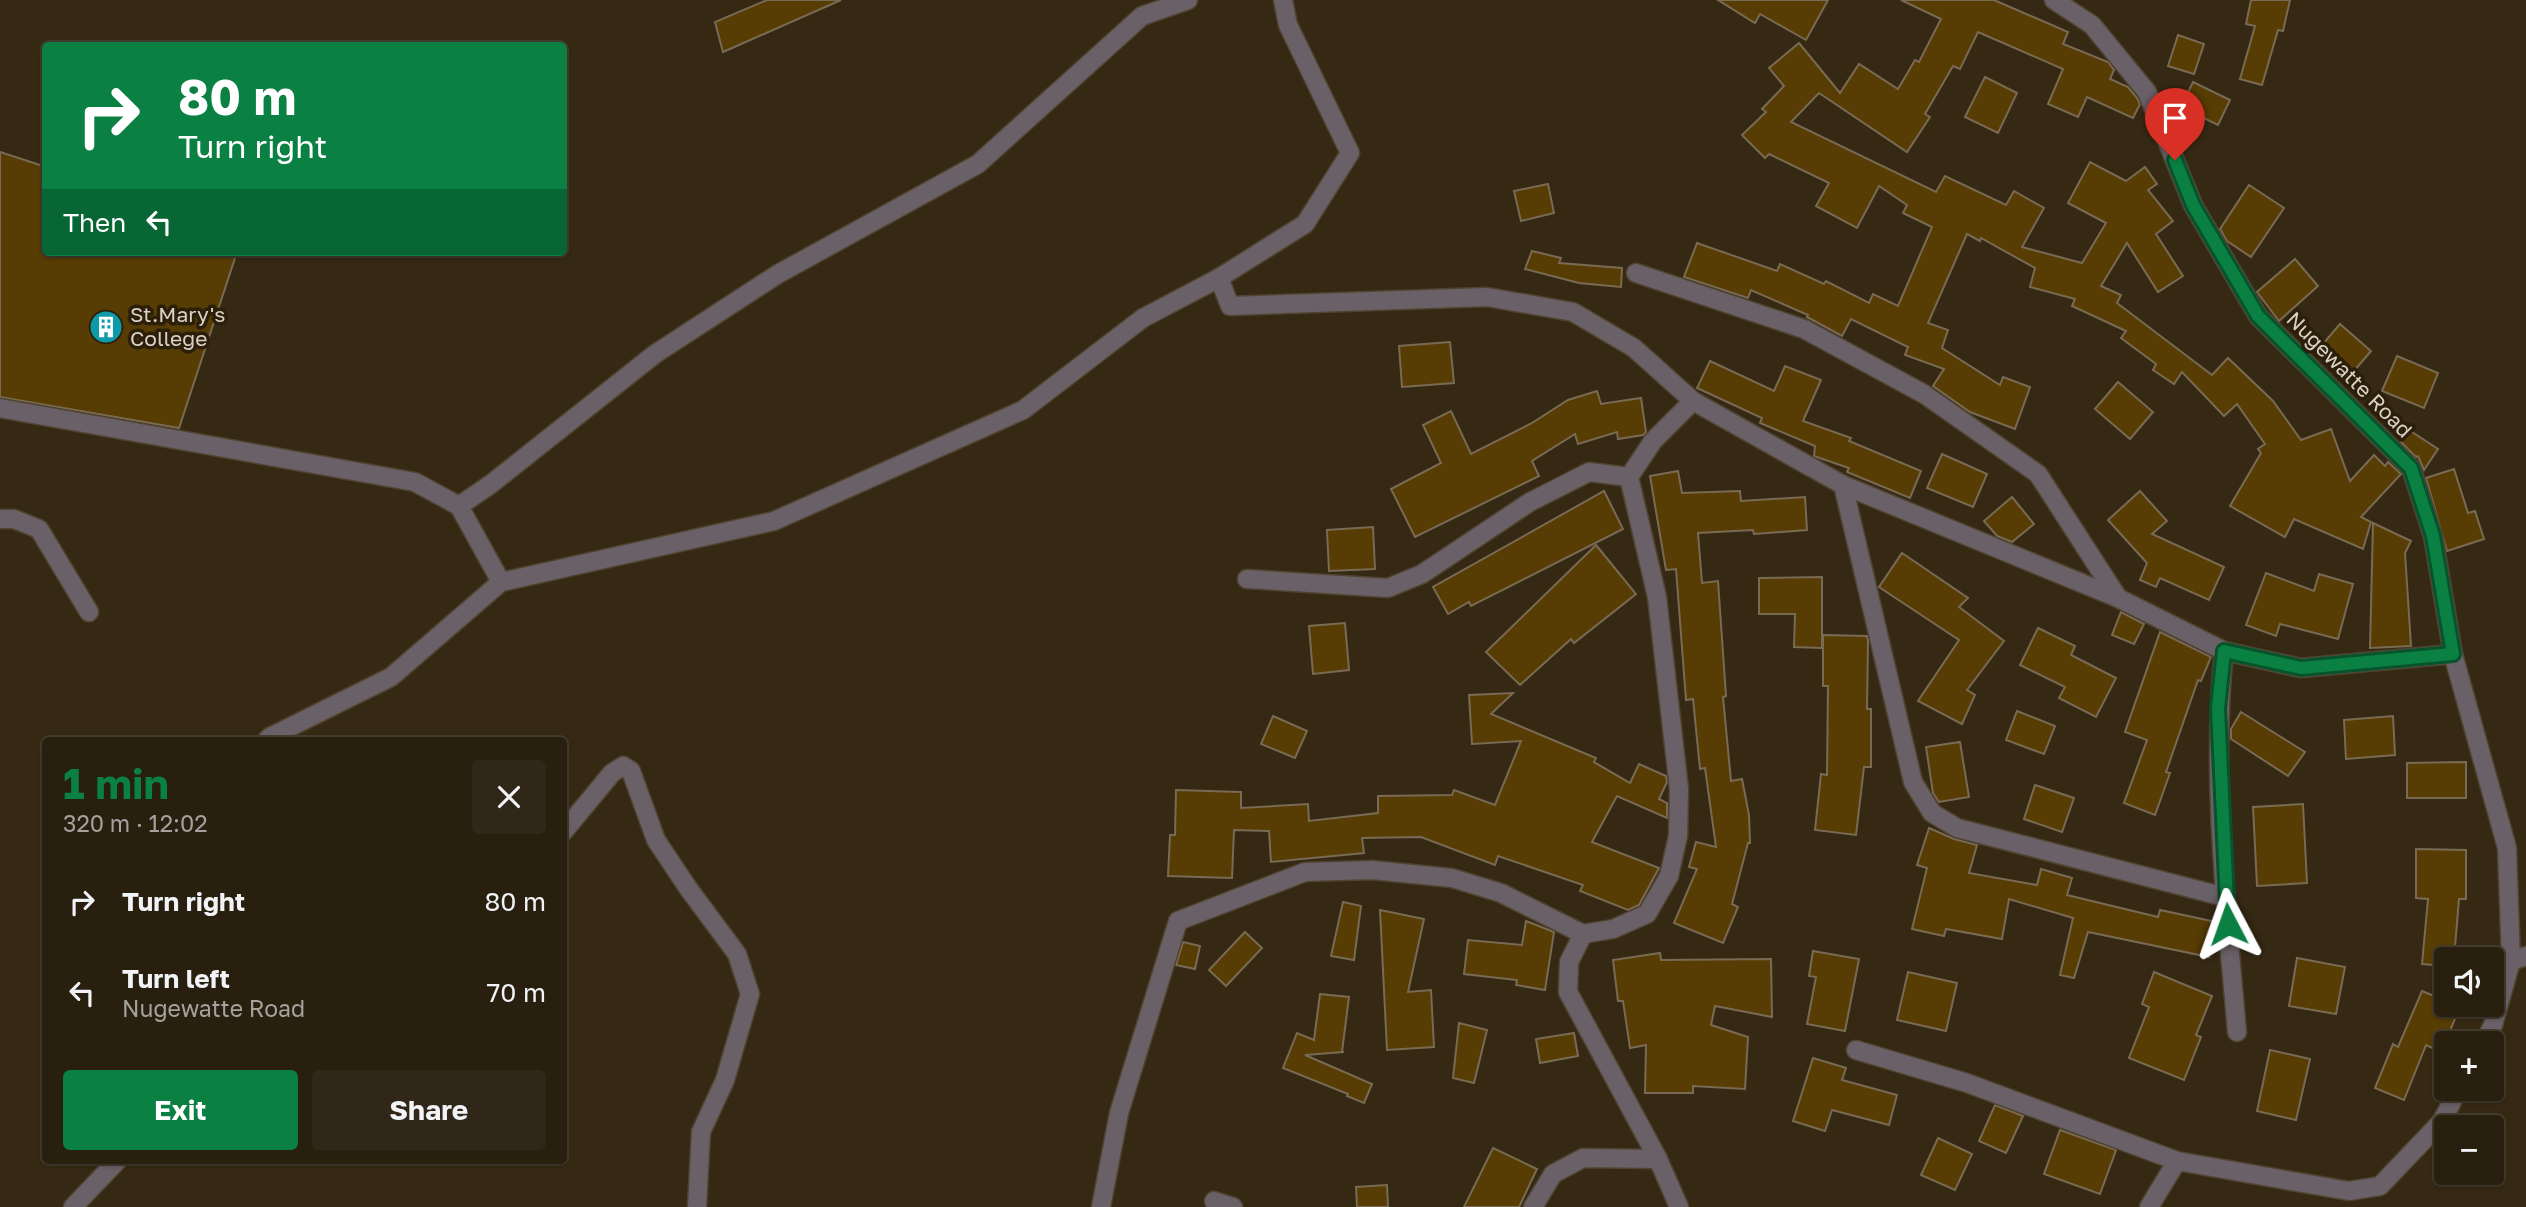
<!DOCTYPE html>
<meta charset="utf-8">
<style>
:root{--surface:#281f0f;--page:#302718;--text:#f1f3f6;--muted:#a5a29e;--line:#443d2f;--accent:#0b8043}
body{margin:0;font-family:"Golos Text",sans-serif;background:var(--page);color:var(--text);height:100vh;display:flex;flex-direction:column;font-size:26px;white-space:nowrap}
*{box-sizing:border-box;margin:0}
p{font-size:23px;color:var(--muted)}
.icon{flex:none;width:38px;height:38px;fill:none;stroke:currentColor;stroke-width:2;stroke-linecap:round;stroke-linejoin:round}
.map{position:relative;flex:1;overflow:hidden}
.sheet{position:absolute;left:42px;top:737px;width:525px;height:427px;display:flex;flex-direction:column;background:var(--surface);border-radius:7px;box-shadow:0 2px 5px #0004,0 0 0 2px var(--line)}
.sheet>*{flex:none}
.top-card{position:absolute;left:42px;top:42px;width:525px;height:214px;border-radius:7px;box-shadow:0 2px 5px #0004,0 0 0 2px var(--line);background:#0b8043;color:#fff;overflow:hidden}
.tools{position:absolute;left:2434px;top:947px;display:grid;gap:14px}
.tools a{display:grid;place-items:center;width:70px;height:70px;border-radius:7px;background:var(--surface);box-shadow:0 2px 5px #0004,0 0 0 2px var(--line);font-size:35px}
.pin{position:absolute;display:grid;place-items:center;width:60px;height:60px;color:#fff;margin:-72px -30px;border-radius:50% 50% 50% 0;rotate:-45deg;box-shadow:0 0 7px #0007}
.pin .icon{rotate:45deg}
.me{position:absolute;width:77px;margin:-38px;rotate:356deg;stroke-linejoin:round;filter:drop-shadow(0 0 5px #0008)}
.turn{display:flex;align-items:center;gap:24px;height:147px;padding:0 21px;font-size:32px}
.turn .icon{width:91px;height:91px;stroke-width:2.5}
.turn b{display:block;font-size:49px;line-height:60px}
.then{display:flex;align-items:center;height:66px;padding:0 21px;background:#0003;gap:14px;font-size:26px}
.round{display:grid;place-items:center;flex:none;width:74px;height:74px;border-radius:7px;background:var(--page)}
.overview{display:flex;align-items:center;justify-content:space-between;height:119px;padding:0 21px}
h1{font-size:42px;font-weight:700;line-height:52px;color:var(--accent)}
.button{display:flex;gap:14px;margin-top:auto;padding:14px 21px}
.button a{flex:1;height:80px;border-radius:7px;background:var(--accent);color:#fff;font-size:28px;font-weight:700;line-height:80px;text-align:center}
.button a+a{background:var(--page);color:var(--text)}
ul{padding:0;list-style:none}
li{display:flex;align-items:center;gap:21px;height:91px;padding:0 21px}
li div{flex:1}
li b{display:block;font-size:26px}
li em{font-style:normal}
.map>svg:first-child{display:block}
.building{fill:#573c03;stroke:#796a54;stroke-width:2}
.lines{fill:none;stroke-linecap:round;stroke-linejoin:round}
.minor-casing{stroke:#504430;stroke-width:21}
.minor{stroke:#6a6067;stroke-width:18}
.route-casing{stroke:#07532c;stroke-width:18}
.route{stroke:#0b8043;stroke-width:12}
.labels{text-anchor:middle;stroke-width:7;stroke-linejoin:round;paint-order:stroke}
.poi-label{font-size:21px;fill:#d9d1c4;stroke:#2c1f0a;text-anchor:start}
.street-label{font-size:21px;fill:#d9d1c4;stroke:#2c1f0a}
</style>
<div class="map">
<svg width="2526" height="1207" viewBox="0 0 2526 1207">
<rect width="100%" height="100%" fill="#362914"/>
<!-- building -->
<g class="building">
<path d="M767 0H841L723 52 715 22Z"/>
<path d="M1718 0H1828L1806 40 1760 14 1755 23Z"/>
<path d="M1901 0H1994L2068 32 2063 44 2108 62 2114 70 2110 79 2128 87 2137 98 2140 104 2133 118 2087 97 2078 117 2048 104 2063 69 1978 32 1960 69 1953 66 1925 114 1930 117 1907 152 1819 93 1791 122 1936 192 1945 176 2006 205 2014 191 2044 208 2022 247 2082 263 2106 223 2068 203 2090 162 2126 181 2145 167 2157 184 2148 190 2173 221 2156 234 2183 276 2158 292 2127 243 2101 286 2121 295 2117 303 2212 375 2228 358 2273 401 2301 440 2331 429 2350 481 2374 455 2385 466 2388 462 2401 474 2361 517 2371 522 2363 549 2294 519 2285 537 2230 506 2261 453 2258 449 2265 444 2237 404 2224 416 2182 372 2174 384 2153 370 2156 364 2121 338 2126 331 2072 306 2075 299 2030 287 2035 268 1981 238 1980 241 1967 234 1928 323 1948 330 1942 348 2000 385 2003 377 2030 387 2015 429 1970 412 1933 386 1944 369 1905 355 1908 347 1851 319 1842 336 1807 317 1808 315 1751 290 1748 298 1684 277 1697 243 1777 271 1780 264 1824 284 1826 281 1869 303 1873 294 1898 306 1932 227 1903 213 1907 205 1879 186 1857 228 1816 206 1829 183 1769 154 1765 158 1742 135 1766 112 1762 109 1784 86 1769 68 1799 43 1840 93 1859 64 1898 89 1915 60 1919 62 1941 19Z"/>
<path d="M2251 0H2290L2283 31 2278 30 2262 85 2240 79 2255 26 2246 24Z"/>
<path d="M2178 35 2204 44 2194 74 2168 66Z"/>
<path d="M1985 77 2017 93 1998 133 1965 117Z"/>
<path d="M2193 82 2230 100 2218 125 2181 107Z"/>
<path d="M0 152 46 167V252H237L179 428 0 397Z"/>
<path d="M1548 184 1554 213 1521 221 1514 191Z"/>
<path d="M2249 185 2284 208 2251 257 2227 241 2220 229Z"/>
<path d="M1532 251 1561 258 1559 263 1622 268 1621 287 1579 283 1525 269Z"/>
<path d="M2295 259 2318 286 2279 321 2257 292Z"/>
<path d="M2340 324 2371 351 2348 378 2316 352Z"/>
<path d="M1450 342 1454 383 1402 387 1399 346Z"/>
<path d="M2397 356 2438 373 2424 408 2382 391Z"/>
<path d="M1710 361 1774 391 1785 366 1821 380 1803 421 1851 438 1849 441 1921 471 1910 498 1847 472 1849 468 1814 456 1815 446 1760 423 1762 418 1697 388Z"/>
<path d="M2118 382 2153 412 2130 439 2095 409Z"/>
<path d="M1597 391 1601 404 1641 398 1646 432 1643 435 1618 439 1617 432 1578 444 1575 434 1532 461 1539 476 1415 537 1391 489 1441 463 1423 425 1451 411 1471 454 1532 423 1568 400Z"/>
<path d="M2409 430 2438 449 2424 470 2418 456 2416 457 2401 442Z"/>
<path d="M1942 454 1987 474 1973 507 1927 488Z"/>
<path d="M2454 469 2468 513 2475 511 2484 539 2447 551 2426 478Z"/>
<path d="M1678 471 1682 493 1740 491 1741 501 1805 497 1807 530 1754 534 1753 530 1698 533 1702 583 1718 581 1726 696 1723 697 1731 781 1742 779 1749 815 1750 843H1748L1732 904 1738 907 1723 943 1674 923 1697 869 1689 867 1696 842 1716 847 1705 768 1700 769 1693 699 1686 700 1676 569 1666 570 1650 476Z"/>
<path d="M1604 491 1623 529 1471 606 1469 602 1448 614 1433 587Z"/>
<path d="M2140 491 2167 521 2152 534 2224 567 2209 600 2160 578 2156 587 2140 580 2147 563 2108 520Z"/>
<path d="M2012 497 2034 524 2012 542 1997 536 1984 521Z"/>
<path d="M2373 523 2411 541 2405 553 2411 646 2370 648Z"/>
<path d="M1373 527 1375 569 1329 571 1327 530Z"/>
<path d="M1596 545 1636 594 1574 643 1571 639 1520 685 1486 652Z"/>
<path d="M1902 553 1968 598 1959 607 2004 641 1967 690 1975 695 1962 724 1918 701 1959 640 1879 587Z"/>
<path d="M2266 573 2314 591 2319 574 2353 584 2338 639 2280 624 2276 636 2246 625Z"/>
<path d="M1822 577V648L1794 647 1795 614H1759V578Z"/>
<path d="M2121 612 2144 624 2134 644 2112 635Z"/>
<path d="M1345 623 1349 670 1313 674 1309 626Z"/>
<path d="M2038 628 2075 646 2071 655 2116 678 2096 717 2059 698 2065 687 2020 665Z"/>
<path d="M2160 632 2211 657 2201 681 2198 680 2166 772 2170 773 2155 815 2124 803 2147 740 2125 732Z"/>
<path d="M1823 635 1867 636 1868 640 1867 709H1871V767H1864L1856 835 1815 830 1821 774 1827 775 1828 686H1823Z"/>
<path d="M1513 693 1491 714 1596 758 1594 762 1630 783 1639 764 1666 776 1667 782 1659 799 1667 803V818L1617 796 1592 842 1659 868 1639 905 1628 910 1580 891 1583 885 1498 856 1495 865 1421 837 1362 838 1364 853 1271 862 1269 831 1234 830 1232 878 1168 876 1170 835H1175L1176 790 1241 792V808L1308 804 1309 821 1378 813V796L1452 795 1454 790 1495 805 1521 741 1472 744 1469 695Z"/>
<path d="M2017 711 2055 726 2044 754 2006 740Z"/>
<path d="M2241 712 2305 752 2288 776 2231 739V729Z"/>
<path d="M1273 716 1307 731 1295 758 1261 744Z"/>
<path d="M2393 716 2395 755 2346 759 2344 720Z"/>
<path d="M1960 742 1969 797 1939 802 1933 793 1926 747Z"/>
<path d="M2466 762V798H2407V763Z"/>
<path d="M2035 785 2074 798 2062 832 2024 819Z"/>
<path d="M2303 804 2307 883 2257 886 2253 807Z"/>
<path d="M1929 828 1954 839 1977 845 1969 873 2037 885 2041 869 2072 878 2067 895 2158 917 2160 910 2216 922 2209 957 2088 932 2074 978 2060 975 2073 918 2009 899 2002 939 1946 929 1944 936 1912 929 1927 868 1917 865Z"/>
<path d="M2416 849 2466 850V899H2459L2454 959H2446V966L2422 964 2428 899 2416 898Z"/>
<path d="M1343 902 1361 906 1354 960 1331 956Z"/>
<path d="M1380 910 1424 919 1408 992 1431 990 1434 1047 1387 1050Z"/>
<path d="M1526 921 1554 932 1545 990 1516 985 1517 980 1464 974 1468 940 1522 945Z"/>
<path d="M1245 932 1262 948 1226 986 1209 970Z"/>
<path d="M1183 942 1200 946 1195 969 1176 965Z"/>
<path d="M1813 951 1859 959 1845 1031 1807 1024 1816 977 1809 976Z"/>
<path d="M1660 953 1661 960 1771 959 1772 1017 1715 1006 1711 1025 1748 1037 1745 1089 1693 1086V1093H1645L1646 1045 1630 1048 1623 1001H1618L1613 960Z"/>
<path d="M2297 958 2345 967 2336 1014 2289 1006Z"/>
<path d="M1908 972 1957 983 1946 1031 1897 1020Z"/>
<path d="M2154 972 2212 996 2196 1035 2201 1037 2184 1080 2129 1058 2149 1007 2142 1004Z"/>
<path d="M2422 991 2446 1001V1004L2460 1007 2441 1052 2426 1045 2404 1100 2375 1088 2393 1044 2398 1047Z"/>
<path d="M1320 994 1349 997 1342 1052H1344L1305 1055 1372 1084 1364 1103 1347 1096 1348 1094 1283 1068 1297 1033 1314 1040Z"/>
<path d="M1459 1023 1487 1030 1474 1083 1453 1078Z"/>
<path d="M1574 1033 1578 1056 1540 1063 1536 1039Z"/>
<path d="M2270 1050 2310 1059 2296 1120 2257 1111Z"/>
<path d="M1813 1058 1846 1068 1842 1080 1897 1095 1889 1125 1832 1110 1825 1131 1793 1121Z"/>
<path d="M1995 1105 2023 1116 2006 1153 1979 1141Z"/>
<path d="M2060 1130 2116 1150 2100 1194 2044 1174Z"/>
<path d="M1938 1138 1972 1154 1955 1190 1921 1175Z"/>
<path d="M1493 1148 1537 1169 1519 1207H1464Z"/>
<path d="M1387 1185 1388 1207H1357L1356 1187Z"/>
</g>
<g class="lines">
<defs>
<g id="minor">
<path d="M2054 0 2092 25 2147 92 2193 205 2258 316 2411 468 2433 536 2453 654 2507 848 2511 961"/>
<path d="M1636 273 1804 329 1924 394 2038 474 2118 598"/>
<path d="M1219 278 1230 306 1487 297 1573 312 1634 348 1693 401 1843 485 1913 782 1932 813 1957 828 2225 897"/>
<path d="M0 408 415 482 459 506 501 582"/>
<path d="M1843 485 2118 598 2224 651 2301 668 2453 654"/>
<path d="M459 506 491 484 655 354 778 274 978 164 1142 16 1188 0"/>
<path d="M0 519H14L39 529 89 612"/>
<path d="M1247 579 1388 588 1422 574 1530 502 1589 472 1629 477"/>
<path d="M2224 651C2211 777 2226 906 2237 1032"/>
<path d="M267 740 270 737 391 677 501 582 774 521 1023 410 1143 318 1219 278 1305 224 1350 153 1288 25 1283 0"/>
<path d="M564 831 612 773 623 766 631 771 656 840 688 888 737 954 750 994 725 1080 701 1132 697 1207"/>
<path d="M1583 934 1613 929 1647 914 1669 876 1678 836 1679 789 1657 597 1629 477 1653 441 1693 401"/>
<path d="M2484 1043 2493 1025 2511 961 2526 956"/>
<path d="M1856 1050 1967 1083 2177 1161"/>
<path d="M1214 1201 1233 1207"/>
<path d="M73 1207 118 1160"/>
<path d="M1101 1207 1119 1113 1178 921 1305 872 1372 870 1452 878 1501 893 1583 934 1569 962 1568 992 1658 1159 1679 1207"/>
<path d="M1533 1207 1553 1174 1583 1158 1658 1159"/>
<path d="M2149 1207 2177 1161 2349 1191 2380 1186 2442 1121 2459 1088"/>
</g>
</defs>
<!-- minor casing -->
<use href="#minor" class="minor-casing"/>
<!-- minor -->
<use href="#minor" class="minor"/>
</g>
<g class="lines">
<defs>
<path id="route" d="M2175 160 2193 205 2258 316 2411 468 2433 536 2453 654 2301 668 2224 651 2218 708 2228 924"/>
</defs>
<!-- route casing -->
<use href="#route" class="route-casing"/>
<!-- route -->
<use href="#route" class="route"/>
</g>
<!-- icons -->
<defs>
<symbol id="building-disc" viewBox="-11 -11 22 22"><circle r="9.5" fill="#0f9aa8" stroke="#2c1f0a"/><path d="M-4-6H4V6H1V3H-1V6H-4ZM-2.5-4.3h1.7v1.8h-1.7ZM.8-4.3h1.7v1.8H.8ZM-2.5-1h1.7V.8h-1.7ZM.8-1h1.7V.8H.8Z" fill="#fff"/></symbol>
</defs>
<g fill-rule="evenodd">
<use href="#building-disc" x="87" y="308" width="38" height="38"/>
</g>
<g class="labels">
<!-- poi labels -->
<g class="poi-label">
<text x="130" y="322">St.Mary's<tspan x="130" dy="24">College</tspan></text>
</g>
<!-- street labels -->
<g class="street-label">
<text transform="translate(2349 375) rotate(45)" y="7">Nugewatte Road</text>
</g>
</g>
</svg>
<div class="tools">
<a><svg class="icon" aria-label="sound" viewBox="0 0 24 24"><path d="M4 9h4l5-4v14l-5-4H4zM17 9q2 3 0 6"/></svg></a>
<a>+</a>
<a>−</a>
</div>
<div class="pin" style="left:2175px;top:160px;background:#d93025"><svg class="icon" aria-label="arrive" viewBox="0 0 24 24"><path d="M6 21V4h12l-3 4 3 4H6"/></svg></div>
<svg class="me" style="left:2228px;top:924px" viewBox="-20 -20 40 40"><path d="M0-17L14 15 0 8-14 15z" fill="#0b8043" stroke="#fff" stroke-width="4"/></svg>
<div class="top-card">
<div class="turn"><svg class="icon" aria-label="right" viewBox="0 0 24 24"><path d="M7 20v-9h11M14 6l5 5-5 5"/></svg><div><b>80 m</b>Turn right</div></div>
<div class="then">Then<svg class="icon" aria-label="left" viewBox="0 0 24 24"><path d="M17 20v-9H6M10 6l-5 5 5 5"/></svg></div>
</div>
<section class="sheet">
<div class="overview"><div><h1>1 min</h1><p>320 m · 12:02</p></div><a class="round"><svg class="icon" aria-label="close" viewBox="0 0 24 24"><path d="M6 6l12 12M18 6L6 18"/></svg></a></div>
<ul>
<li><svg class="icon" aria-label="right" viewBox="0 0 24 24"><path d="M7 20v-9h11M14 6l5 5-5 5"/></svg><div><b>Turn right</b></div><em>80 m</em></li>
<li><svg class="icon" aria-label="left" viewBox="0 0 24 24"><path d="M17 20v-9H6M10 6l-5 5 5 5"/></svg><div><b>Turn left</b><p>Nugewatte Road</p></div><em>70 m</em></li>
</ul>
<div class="button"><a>Exit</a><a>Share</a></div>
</section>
</div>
